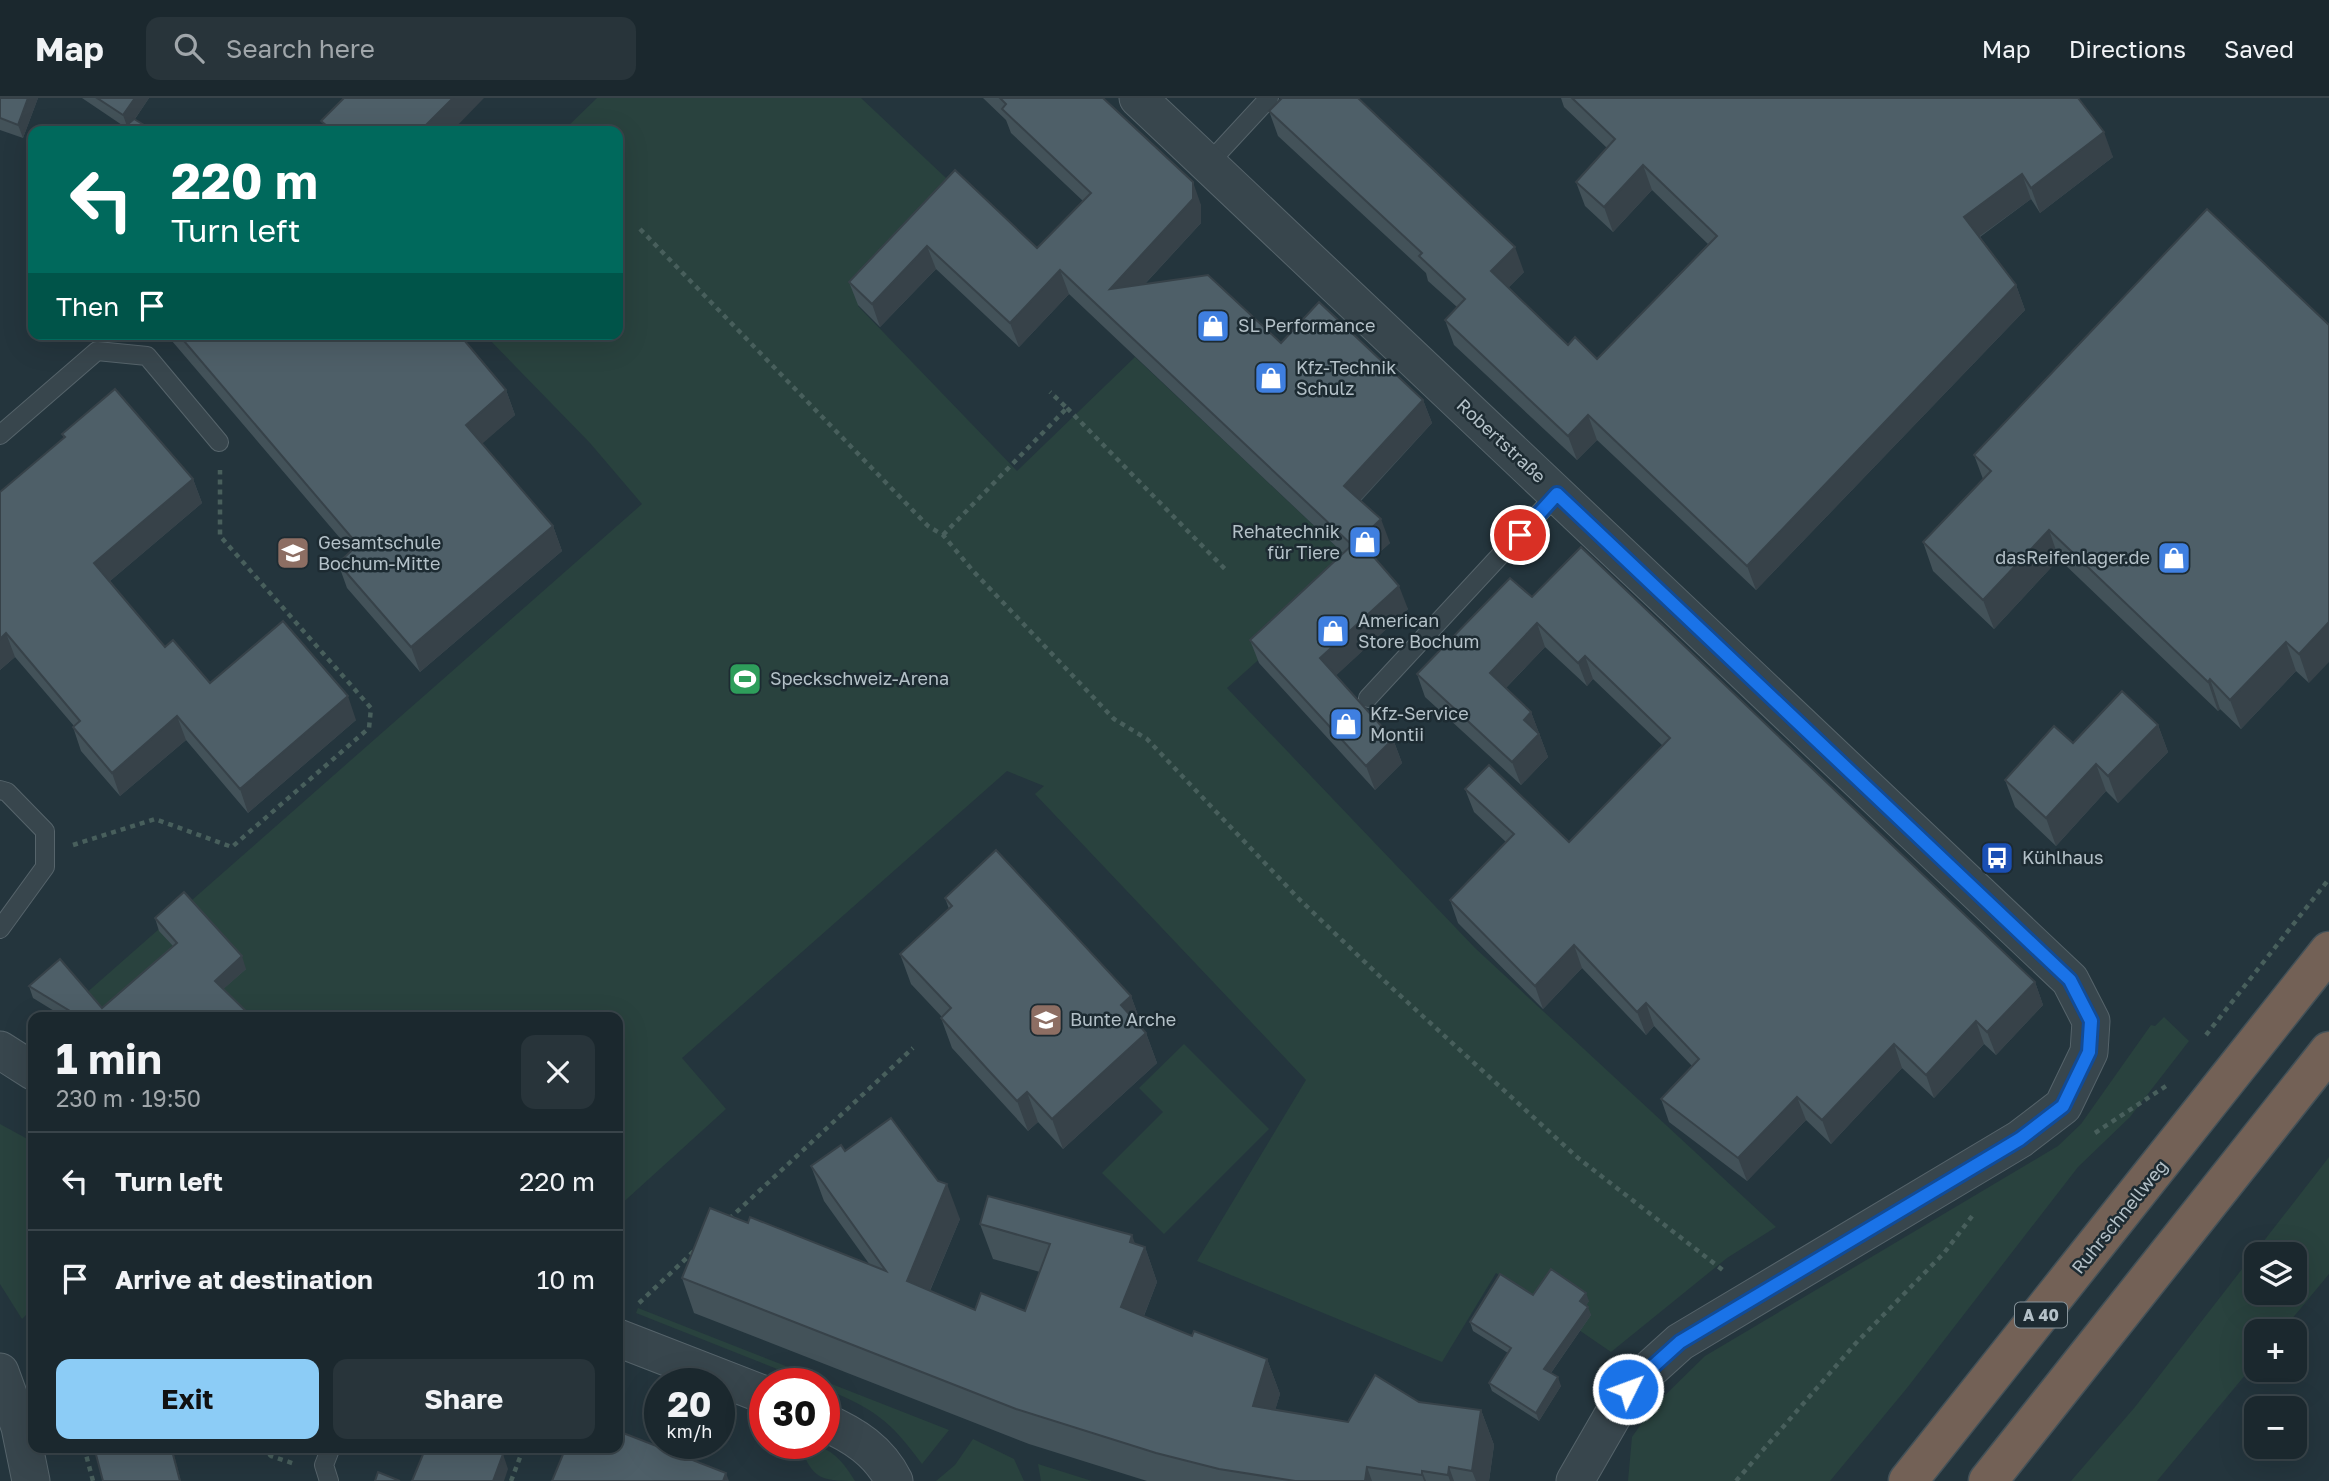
<!DOCTYPE html>
<meta charset="utf-8">
<style>
:root{--surface:#1b282e;--page:#28343a;--text:#f1f3f6;--muted:#a0a6aa;--line:#39444a;--accent:#8cccf6}
body{margin:0;font-family:"Golos Text",sans-serif;background:var(--page);color:var(--text);height:100vh;display:flex;flex-direction:column;font-size:26px;white-space:nowrap}
*{box-sizing:border-box;margin:0}
p{font-size:23px;color:var(--muted)}
.icon{flex:none;width:38px;height:38px;fill:none;stroke:currentColor;stroke-width:2;stroke-linecap:round;stroke-linejoin:round}
.map{position:relative;flex:1;overflow:hidden}
.panel{position:absolute;left:28px;top:914px;width:595px;height:441px;display:flex;flex-direction:column;background:var(--surface);border-radius:14px;box-shadow:0 7px 28px #0002,0 0 0 2px var(--line)}
.panel>*{flex:none}
.top-card{position:absolute;left:28px;top:28px;width:595px;height:214px;border-radius:14px;box-shadow:0 7px 28px #0002,0 0 0 2px var(--line);background:#00695c;color:#fff;overflow:hidden}
.controls{position:absolute;left:2244px;top:1144px;display:grid;gap:14px}
.controls a{display:grid;place-items:center;width:63px;height:63px;border-radius:14px;background:var(--surface);box-shadow:0 7px 28px #0002,0 0 0 2px var(--line);font-size:35px}
.speed{position:absolute;left:644px;top:1270px;display:flex;gap:14px;font-size:35px;font-weight:700;text-align:center}
.speed>*{display:grid;place-content:center;width:91px;height:91px;border-radius:50%;background:var(--surface);box-shadow:0 7px 28px #0002,0 0 0 2px var(--line);line-height:1}
.speed small{font-size:18px;font-weight:400}
.speed .limit{border:10px solid #d22;background:#fff;color:#111}
.pin{position:absolute;display:grid;place-items:center;width:60px;height:60px;color:#fff;margin:-30px;border:4px solid #fff;border-radius:50%;box-shadow:0 2px 7px #0007}
.me{position:absolute;width:77px;margin:-38px;rotate:48deg;stroke-linejoin:round;filter:drop-shadow(0 0 5px #0008)}
.turn{display:flex;align-items:center;gap:24px;height:147px;padding:0 28px;font-size:32px}
.turn .icon{width:91px;height:91px;stroke-width:2.5}
.turn b{display:block;font-size:49px;line-height:60px}
.then{display:flex;align-items:center;height:66px;padding:0 28px;background:#0003;gap:14px;font-size:26px}
.round{display:grid;place-items:center;flex:none;width:74px;height:74px;border-radius:14px;background:var(--page)}
.summary{display:flex;align-items:center;justify-content:space-between;height:119px;padding:0 28px}
h1{font-size:42px;font-weight:700;line-height:52px}
.button{display:flex;gap:14px;margin-top:auto;padding:14px 28px}
.button a{flex:1;height:80px;border-radius:14px;background:var(--accent);color:#111;font-size:28px;font-weight:700;line-height:80px;text-align:center}
.button a+a{background:var(--page);color:var(--text)}
ul{padding:0;list-style:none}
li{display:flex;align-items:center;gap:21px;height:98px;padding:0 28px;border-top:2px solid var(--line)}
li div{flex:1}
li b{display:block;font-size:26px}
li em{font-style:normal}
header{display:flex;align-items:center;gap:42px;box-sizing:border-box;height:98px;padding:0 35px;background:var(--surface);border-bottom:2px solid var(--line)}
header strong{font-size:33px}
nav{display:flex;gap:38px;margin-inline-start:auto;font-size:24px}
.search{width:490px;height:63px;background:var(--page);display:flex;align-items:center;gap:18px;box-sizing:border-box;padding:0 24px;border-radius:14px;color:var(--muted);font-size:26px}
.map>svg:first-child{display:block}
.green{fill:#29423e;fill-rule:evenodd}
.lines{fill:none;stroke-linecap:round;stroke-linejoin:round}
.lane-casing{stroke:#56646b;stroke-width:20}
.street-casing{stroke:#56646b;stroke-width:39}
.highway-casing{stroke:#435158;stroke-width:41}
.path{stroke:#485f5c;stroke-width:4.5;stroke-dasharray:5 5;stroke-linecap:butt}
.lane{stroke:#38464d;stroke-width:18}
.street{stroke:#38464d;stroke-width:37}
.highway{stroke:#736156;stroke-width:38}
.wall{fill:#435259}
.shaded-wall{fill:#374249}
.building{fill:#4e5f68;stroke:#374249;stroke-width:2}
.route-casing{stroke:#114b97;stroke-width:18}
.route{stroke:#1a73e8;stroke-width:12}
.labels{text-anchor:middle;stroke-width:5;stroke-linejoin:round;paint-order:stroke}
.shield{fill:#1d2b32;stroke:#87949b;stroke-width:2}
.shield-label{font-size:16px;font-weight:bold;fill:#b4c1c8}
.poi-label{font-size:18px;fill:#b4c1c8;stroke:#1d2b32;text-anchor:start}
.street-label{font-size:18px;fill:#b4c1c8;stroke:#1d2b32}
</style>
<header>
<strong>Map</strong>
<div class="search"><svg class="icon" aria-label="search" viewBox="0 0 24 24"><circle cx="10" cy="10" r="6"/><path d="M15 15l6 6"/></svg>Search here</div>
<nav><a>Map</a><a>Directions</a><a>Saved</a></nav>
</header>
<div class="map">
<svg width="2329" height="1383" viewBox="0 0 2329 1383">
<rect width="100%" height="100%" fill="#24353d"/>
<!-- green -->
<g class="green">
<path d="M597 0H861L963 96 858 208 1017 373 1135 259 1360 471 1227 590 1475 850 1776 1129 1727 1160 1611 1254 1496 1175 1442 1264 1197 1163 1306 982 1035 696 1044 688 1007 673 682 960 726 1011 618 1109V919H59L642 406 590 345 484 236H618V33H563Z"/>
<path d="M2164 919 2189 943 2130 1019 2078 1069 1907 1290 1830 1383H1628L1632 1339 1653 1309 1705 1258 2058 1048 2081 1026 2151 927 2155 928Z"/>
<path d="M1184 946 1269 1031 1164 1136 1102 1075 1163 1014 1139 990Z"/>
<path d="M0 1026 33 1044V1210L22 1221 0 1186Z"/>
<path d="M2329 1059V1176L2281 1234H2256V1264L2157 1383H2071L2135 1309ZM2256 1157H2294V1195H2256Z"/>
<path d="M638 1210 949 1332 922 1366C889 1321 875 1312 824 1290V1286H815L636 1215Z"/>
<path d="M973 1341 1014 1361 1024 1383H936L955 1367Z"/>
<path d="M799 1346C828 1346 840 1359 855 1383 818 1383 813 1380 799 1346Z"/>
<path d="M1038 1366 1092 1383H1041Z"/>
</g>
<g class="lines">
<defs>
<g id="lane">
<path d="M1208 66 1269 0"/>
<path d="M0 337 97 253 147 258 219 344"/>
<path d="M1368 600 1557 396"/>
<path d="M0 692 7 694 45 733V769L0 831"/>
<path d="M329 1383 324 1367 331 1349"/>
</g>
<g id="street">
<path d="M1138 0 2070 882 2091 923 2089 954 2063 1008 2020 1041 1680 1244 1628 1291 1575 1383"/>
<path d="M0 952 33 973"/>
<path d="M618 1240 765 1297"/>
<path d="M0 1274 20 1329 31 1383"/>
<path d="M824 1324C854 1337 879 1353 894 1383"/>
</g>
<g id="highway">
<path d="M1908 1383 2329 853"/>
<path d="M1988 1383 2329 953"/>
</g>
</defs>
<!-- lane casing -->
<use href="#lane" class="lane-casing"/>
<!-- street casing -->
<use href="#street" class="street-casing"/>
<!-- highway casing -->
<use href="#highway" class="highway-casing"/>
<!-- path -->
<g class="path">
<path d="M640 131 928 428 943 437 973 473 1114 621 1147 641 1300 802 1392 890 1578 1060 1724 1173"/>
<path d="M1067 310 1225 471"/>
<path d="M943 437 1067 310 1050 294"/>
<path d="M73 747 155 721 232 749 369 630 371 610 220 438V372"/>
<path d="M2206 937 2329 781"/>
<path d="M2095 1035 2166 988"/>
<path d="M729 1121 913 950"/>
<path d="M639 1205 694 1153"/>
<path d="M84 1349 93 1383"/>
<path d="M262 1349 271 1358 295 1366"/>
<path d="M511 1383 524 1349"/>
<path d="M1736 1383 1856 1245 1944 1155 1973 1117"/>
</g>
<!-- lane -->
<use href="#lane" class="lane"/>
<!-- street -->
<use href="#street" class="street"/>
<!-- highway -->
<use href="#highway" class="highway"/>
</g>
<!-- wall -->
<g class="wall">
<path d="M0 0H38L23 40 0 32Z"/>
<path d="M82 0H149L135 21 125 29Z"/>
<path d="M983 0H1103L1201 107V125L1145 186 1281 245 1423 302 1432 325 1361 403 1390 445 1374 459 1408 511 1336 577 1393 641 1402 665 1375 692 1259 565 1250 542 1343 455 1069 196 1019 249 936 171 880 229 858 207 849 184 955 72 1037 150 1083 103 1011 35 1006 22Z"/>
<path d="M1561 0H2078L2113 59 2040 115 2031 101 1980 139 2016 187 2025 212 1756 492 1597 342 1577 362 1454 247 1445 222 1457 209 1428 183 1426 175 1278 38 1269 13 1524 174 1508 190 1568 247 1597 261 1708 146 1652 92 1613 134 1585 108 1576 84 1607 50 1564 9Z"/>
<path d="M2207 111 2309 585 2296 573 2241 631 2220 611 2218 613 2059 461 1994 531 1933 473 1923 444 1983 381 1974 357Z"/>
<path d="M166 236H459L506 292 515 317 482 345 553 428 562 453 420 574 347 490 338 465 351 453Z"/>
<path d="M62 336 193 381 202 405 110 483 165 549 210 585 356 622 248 715 186 642 120 698 81 653 73 629 74 628 15 559 0 572V394L64 340Z"/>
<path d="M1532 499 2035 884 2043 907 1996 957 1984 946 1934 1000 1902 970 1831 1046 1806 1022 1747 1083 1669 1024 1661 1001 1692 968 1654 928 1646 937 1582 870 1543 911 1458 825 1450 802 1506 744 1474 714 1465 691 1569 744 1663 648 1593 581 1587 588 1545 549 1506 590 1531 614 1548 659 1521 687 1425 599 1417 576Z"/>
<path d="M2158 627 2168 654 2118 705 2106 693 2056 748 2015 709 2005 682 2073 645Z"/>
<path d="M945 800 1131 898 1142 928 1141 929 1146 935 1157 965 1063 1051 1038 1024 1028 1033 952 950 941 920 942 919 911 886 900 856 949 811Z"/>
<path d="M155 820 246 871 223 891 252 919H64L33 900 29 888 102 910 173 848 159 833Z"/>
<path d="M845 1053 960 1121 930 1193 975 1212 1025 1213 1040 1174 993 1161 980 1126 1135 1146 1145 1149 1157 1184 1144 1218 1192 1238 1267 1261 1280 1296 1275 1312 1348 1324 1419 1304 1481 1312 1494 1347 1489 1383H1147L1029 1346 694 1215 682 1180 748 1125 870 1167 824 1103 811 1068Z"/>
<path d="M1533 1197 1589 1203 1586 1207 1591 1217 1551 1275 1561 1288 1539 1323 1492 1293 1489 1285 1508 1255 1473 1233 1470 1224Z"/>
</g>
<!-- shaded-wall -->
<g class="shaded-wall">
<path d="M28 0H38L23 40 18 27Z"/>
<path d="M135 0H149L128 31 123 17Z"/>
<path d="M453 0H484L452 33H420Z"/>
<path d="M2104 34 2113 59 2040 115 2031 90Z"/>
<path d="M1643 67 1652 92 1613 134 1604 109Z"/>
<path d="M2022 76 2031 101 1973 143 1964 119Z"/>
<path d="M1193 84 1201 107V125L1118 215 1110 191Z"/>
<path d="M927 148 936 171 880 229 872 206Z"/>
<path d="M1515 149 1524 174 1500 198 1491 173Z"/>
<path d="M1060 172 1069 196 1019 249 1010 225Z"/>
<path d="M2016 187 2025 212 1756 492 1747 468Z"/>
<path d="M506 292 515 317 475 352 466 327Z"/>
<path d="M1423 302 1432 325 1352 411 1344 388Z"/>
<path d="M1588 317 1597 342 1577 362 1568 338Z"/>
<path d="M193 381 202 405 103 489 94 465Z"/>
<path d="M1381 421 1390 445 1367 466 1359 442Z"/>
<path d="M553 428 562 453 420 574 411 549Z"/>
<path d="M2049 432 2059 461 1994 531 1983 502Z"/>
<path d="M1399 488 1408 511 1329 584 1320 560Z"/>
<path d="M2329 524V564L2309 585 2299 556Z"/>
<path d="M1537 525 1545 549 1498 598 1490 575Z"/>
<path d="M6 535 15 559 0 572V541Z"/>
<path d="M2286 544 2296 573 2241 631 2230 602Z"/>
<path d="M1585 558 1593 581 1587 588 1578 565Z"/>
<path d="M2210 581 2220 611 2218 613 2208 584Z"/>
<path d="M348 598 356 622 248 715 240 691Z"/>
<path d="M1531 614 1548 659 1521 687 1512 664 1524 622Z"/>
<path d="M177 618 186 642 120 698 112 675Z"/>
<path d="M2158 627 2168 654 2118 705 2108 678Z"/>
<path d="M1393 641 1402 665 1375 692 1366 668Z"/>
<path d="M2096 666 2106 693 2056 748 2046 720Z"/>
<path d="M1574 847 1582 870 1543 911 1535 888Z"/>
<path d="M242 858 246 871 219 895 215 883Z"/>
<path d="M2035 884 2043 907 1996 957 1987 934Z"/>
<path d="M1131 898 1142 928 1132 938 1121 907Z"/>
<path d="M1646 905 1654 928 1646 937 1637 914Z"/>
<path d="M1976 923 1984 946 1934 1000 1926 977Z"/>
<path d="M1146 935 1157 965 1063 1051 1052 1021Z"/>
<path d="M1894 946 1902 970 1831 1046 1822 1022Z"/>
<path d="M1027 994 1038 1024 1028 1033 1017 1003Z"/>
<path d="M1797 999 1806 1022 1747 1083 1738 1060Z"/>
<path d="M947 1086 960 1121 919 1218 907 1183Z"/>
<path d="M1132 1137 1140 1160 1145 1149 1157 1184 1134 1243 1121 1209 1130 1144Z"/>
<path d="M1586 1195 1589 1203 1583 1212 1580 1203Z"/>
<path d="M1588 1209 1591 1217 1548 1279 1544 1271Z"/>
<path d="M1267 1261 1280 1296 1266 1343 1253 1308Z"/>
<path d="M1558 1279 1561 1288 1539 1323 1536 1315Z"/>
<path d="M1481 1312 1494 1347 1489 1383H1476L1472 1373Z"/>
<path d="M171 1349H172L181 1383H180Z"/>
<path d="M493 1349H503L497 1366 492 1352Z"/>
<path d="M503 1356 508 1371 504 1383H493Z"/>
<path d="M1367 1369 1372 1383H1365Z"/>
<path d="M1449 1369 1454 1383H1450L1448 1377Z"/>
<path d="M1422 1373 1426 1383H1424L1422 1377Z"/>
<path d="M726 1375 729 1383H723Z"/>
</g>
<!-- building -->
<g class="building">
<path d="M0 0H28L18 27 0 20Z"/>
<path d="M97 0H135L123 17Z"/>
<path d="M344 0H453L420 33H321L327 28 321 23Z"/>
<path d="M1000 0H1103L1193 84V101L1110 191 1208 177 1281 245 1319 204 1423 302 1344 388 1381 421 1359 442 1399 488 1320 560 1393 641 1366 668 1250 542 1352 447 1060 172 1010 225 927 148 872 206 849 184 955 72 1037 150 1091 95 1002 11 1006 6Z"/>
<path d="M1282 0H1358L1515 149 1491 173 1568 247 1575 239 1597 261 1717 138 1643 67 1604 109 1576 84 1615 41 1572 0H2078L2104 34 2031 90 2022 76 1964 119 2016 187 1747 468 1588 317 1568 338 1445 222 1465 201 1419 158 1422 155 1269 13Z"/>
<path d="M134 21 154 33H120Z"/>
<path d="M2207 111 2329 227V524L2299 556 2286 544 2230 602 2210 581 2208 584 2049 432 1983 502 1923 444 1991 373 1974 357Z"/>
<path d="M178 236H459L506 292 466 327 553 428 411 549 338 465 358 447Z"/>
<path d="M115 291 193 381 94 465 165 549 173 542 210 585 283 523 348 598 240 691 177 618 112 675 73 629 80 623 6 535 0 541V394L65 339 62 336Z"/>
<path d="M1581 449 2035 884 1987 934 1976 923 1926 977 1894 946 1822 1022 1797 999 1738 1060 1661 1001 1699 961 1646 905 1637 914 1574 847 1535 888 1450 802 1514 736 1465 691 1489 667 1569 744 1670 640 1585 558 1578 565 1537 525 1490 575 1531 614 1524 622 1539 636 1512 664 1417 576 1510 480 1532 499Z"/>
<path d="M2122 593 2158 627 2108 678 2096 666 2046 720 2005 682 2054 628 2073 645Z"/>
<path d="M996 752 1131 898 1121 907 1146 935 1052 1021 1027 994 1017 1003 990 974 941 920 951 910 900 856 952 808 945 800Z"/>
<path d="M184 794 242 858 215 883 252 919H80L29 888 60 861 102 910 177 845 155 820Z"/>
<path d="M891 1020 938 1083 947 1086 907 1183 975 1212 981 1195 1025 1213 1050 1146 980 1126 988 1098 1132 1137 1130 1144 1145 1149 1121 1209 1192 1238 1194 1233 1267 1261 1253 1308 1348 1324 1375 1277 1419 1304 1481 1312 1472 1373 1449 1369 1448 1377 1422 1373V1377L1367 1369 1365 1383H1295L1219 1371 1156 1355 1016 1311 682 1180 710 1110 748 1125 750 1119 886 1173 811 1068 841 1047 845 1053Z"/>
<path d="M1551 1171 1586 1195 1580 1203 1588 1209 1544 1271 1558 1279 1536 1315 1489 1285 1511 1250 1470 1224 1500 1176 1533 1197Z"/>
<path d="M618 1333 726 1375 723 1383H552L566 1349H618Z"/>
<path d="M94 1349H171L180 1383H103Z"/>
<path d="M426 1349H493L492 1352 503 1356 493 1383H412Z"/>
<path d="M378 1374 400 1383H375Z"/>
</g>
<g class="lines">
<defs>
<path id="route" d="M1520 437 1557 396 2070 882 2091 923 2089 954 2063 1008 2020 1041 1680 1244 1628 1291"/>
</defs>
<!-- route casing -->
<use href="#route" class="route-casing"/>
<!-- route -->
<use href="#route" class="route"/>
</g>
<!-- icons -->
<defs>
<symbol id="shop-square" viewBox="-11 -11 22 22"><rect x="-9" y="-9" width="18" height="18" rx="4" fill="#3f7fe0" stroke="#1d2b32"/><path d="M-5-2.5h2.3a2.7 3.5 0 0 1 5.4 0H5L5.5 6h-11ZM-1.5-2.5h3a1.5 2.3 0 0 0-3 0Z" fill="#fff"/></symbol>
<symbol id="school-square" viewBox="-11 -11 22 22"><rect x="-9" y="-9" width="18" height="18" rx="4" fill="#8d6e63" stroke="#1d2b32"/><path d="M0-5L7-2L0 1L-7-2ZM-4 1L0 2.5L4 1V4Q0 6-4 4Z" fill="#fff"/></symbol>
<symbol id="stadium-square" viewBox="-11 -11 22 22"><rect x="-9" y="-9" width="18" height="18" rx="4" fill="#2e9e5b" stroke="#1d2b32"/><path d="M0-5a6.5 5 0 1 0 0 10a6.5 5 0 1 0 0-10ZM-3.5-1.8h7v3.6h-7Z" fill="#fff"/></symbol>
<symbol id="bus-square" viewBox="-11 -11 22 22"><rect x="-9" y="-9" width="18" height="18" rx="4" fill="#1a4fb4" stroke="#1d2b32"/><path d="M-5-6H5V4H4V6H2V4H-2V6H-4V4H-5ZM-3.5-4V0h7V-4ZM-3.5 1.2v1.5H-2V1.2ZM2 1.2v1.5H3.5V1.2Z" fill="#fff"/></symbol>
</defs>
<g fill-rule="evenodd">
<use href="#shop-square" x="1194" y="209" width="38" height="38"/>
<use href="#shop-square" x="1252" y="261" width="38" height="38"/>
<use href="#shop-square" x="1346" y="425" width="38" height="38"/>
<use href="#school-square" x="274" y="436" width="38" height="38"/>
<use href="#shop-square" x="2155" y="441" width="38" height="38"/>
<use href="#shop-square" x="1314" y="514" width="38" height="38"/>
<use href="#stadium-square" x="726" y="562" width="38" height="38"/>
<use href="#shop-square" x="1327" y="607" width="38" height="38"/>
<use href="#bus-square" x="1978" y="741" width="38" height="38"/>
<use href="#school-square" x="1027" y="903" width="38" height="38"/>
</g>
<g class="labels">
<!-- shield labels -->
<rect class="shield" x="2015" y="1204.5" width="52" height="25" rx="5"/>
<g class="shield-label">
<text x="2041" y="1223">A 40</text>
</g>
<!-- poi labels -->
<g class="poi-label">
<text x="1238" y="234">SL Performance</text>
<text x="1296" y="276">Kfz-Technik<tspan x="1296" dy="21">Schulz</tspan></text>
<text x="1340" y="440" text-anchor="end">Rehatechnik<tspan x="1340" dy="21">für Tiere</tspan></text>
<text x="318" y="451">Gesamtschule<tspan x="318" dy="21">Bochum-Mitte</tspan></text>
<text x="2150" y="466" text-anchor="end">dasReifenlager.de</text>
<text x="1358" y="529">American<tspan x="1358" dy="21">Store Bochum</tspan></text>
<text x="770" y="587">Speckschweiz-Arena</text>
<text x="1370" y="622">Kfz-Service<tspan x="1370" dy="21">Montii</tspan></text>
<text x="2022" y="766">Kühlhaus</text>
<text x="1070" y="928">Bunte Arche</text>
</g>
<!-- street labels -->
<g class="street-label">
<text transform="translate(1501 343) rotate(43)" y="6">Robertstraße</text>
<text transform="translate(2120 1119) rotate(-51)" y="6">Ruhrschnellweg</text>
</g>
</g>
</svg>
<div class="controls">
<a><svg class="icon" aria-label="layers" viewBox="0 0 24 24"><path d="M12 4l9 5-9 5-9-5zM3 14l9 5 9-5"/></svg></a>
<a>+</a>
<a>−</a>
</div>
<div class="speed"><div>20<small>km/h</small></div><div class="limit">30</div></div>
<div class="pin" style="left:1520px;top:437px;background:#d93025"><svg class="icon" aria-label="arrive" viewBox="0 0 24 24"><path d="M6 21V4h12l-3 4 3 4H6"/></svg></div>
<svg class="me" style="left:1628px;top:1291px" viewBox="-20 -20 40 40"><circle r="17" fill="#1a73e8" stroke="#fff" stroke-width="3"/><path d="M0-11L8 9 0 5-8 9z" fill="#fff"/></svg>
<div class="top-card">
<div class="turn"><svg class="icon" aria-label="left" viewBox="0 0 24 24"><path d="M17 20v-9H6M10 6l-5 5 5 5"/></svg><div><b>220 m</b>Turn left</div></div>
<div class="then">Then<svg class="icon" aria-label="arrive" viewBox="0 0 24 24"><path d="M6 21V4h12l-3 4 3 4H6"/></svg></div>
</div>
<section class="panel">
<div class="summary"><div><h1>1 min</h1><p>230 m · 19:50</p></div><a class="round"><svg class="icon" aria-label="close" viewBox="0 0 24 24"><path d="M6 6l12 12M18 6L6 18"/></svg></a></div>
<ul>
<li><svg class="icon" aria-label="left" viewBox="0 0 24 24"><path d="M17 20v-9H6M10 6l-5 5 5 5"/></svg><div><b>Turn left</b></div><em>220 m</em></li>
<li><svg class="icon" aria-label="arrive" viewBox="0 0 24 24"><path d="M6 21V4h12l-3 4 3 4H6"/></svg><div><b>Arrive at destination</b></div><em>10 m</em></li>
</ul>
<div class="button"><a>Exit</a><a>Share</a></div>
</section>
</div>
